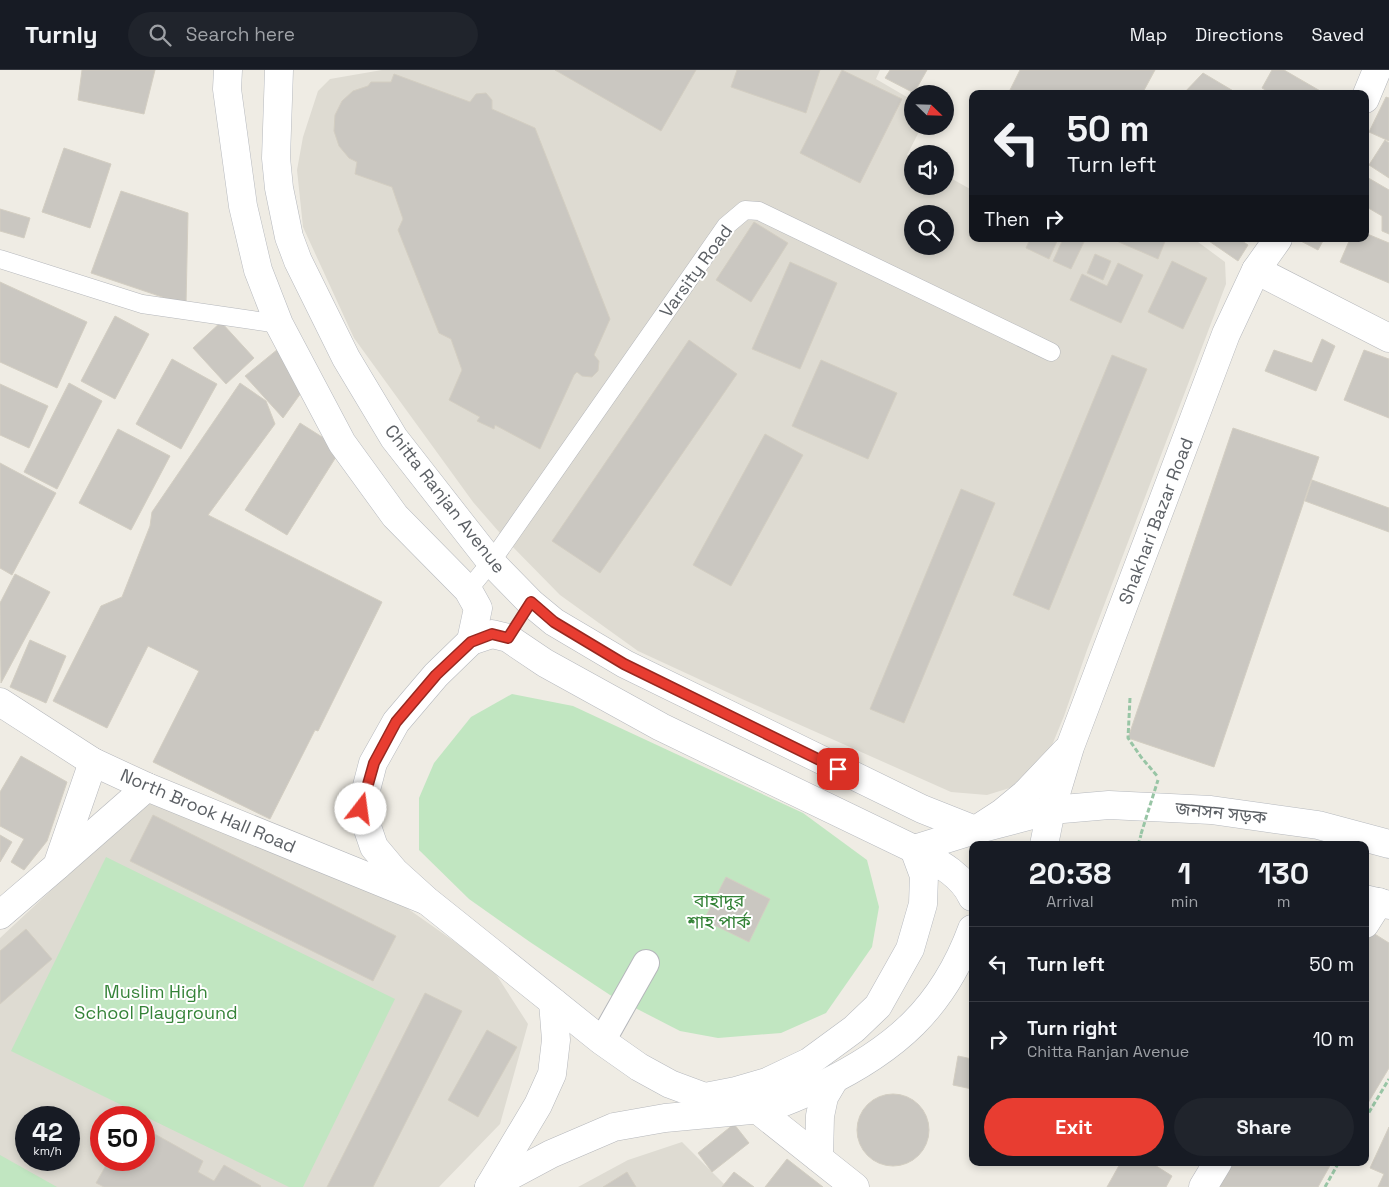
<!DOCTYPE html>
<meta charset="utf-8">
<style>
:root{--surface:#171b24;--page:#20242c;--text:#f1f3f6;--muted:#9ea1a6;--line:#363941;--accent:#e83d31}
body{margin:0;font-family:"Space Grotesk","Noto Sans Bengali",sans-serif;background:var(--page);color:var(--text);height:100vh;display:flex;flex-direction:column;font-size:19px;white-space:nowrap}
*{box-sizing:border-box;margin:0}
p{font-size:16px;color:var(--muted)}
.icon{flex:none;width:28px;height:28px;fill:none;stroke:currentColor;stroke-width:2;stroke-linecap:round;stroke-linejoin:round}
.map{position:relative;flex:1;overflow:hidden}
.sheet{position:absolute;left:969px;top:771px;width:400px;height:325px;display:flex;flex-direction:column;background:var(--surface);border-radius:10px;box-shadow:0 2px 8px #0003}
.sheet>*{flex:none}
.guide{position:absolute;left:969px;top:20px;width:400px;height:152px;border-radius:10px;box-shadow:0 2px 8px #0003;background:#171b24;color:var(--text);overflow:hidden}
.needle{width:32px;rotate:113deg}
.controls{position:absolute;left:904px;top:15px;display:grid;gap:10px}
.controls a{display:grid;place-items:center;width:50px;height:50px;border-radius:50%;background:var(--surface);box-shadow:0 2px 8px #0003;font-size:25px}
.speed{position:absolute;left:15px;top:1036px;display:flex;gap:10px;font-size:25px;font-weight:700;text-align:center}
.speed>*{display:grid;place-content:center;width:65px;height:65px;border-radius:50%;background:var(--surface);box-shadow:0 2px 8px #0003;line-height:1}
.speed small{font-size:12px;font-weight:400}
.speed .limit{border:8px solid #d22;background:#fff;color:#111}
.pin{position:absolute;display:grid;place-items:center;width:42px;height:42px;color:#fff;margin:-21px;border-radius:10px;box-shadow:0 2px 8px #0006}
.me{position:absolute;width:55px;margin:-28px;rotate:15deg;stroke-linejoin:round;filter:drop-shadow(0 0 4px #0008)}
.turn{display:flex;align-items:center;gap:18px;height:105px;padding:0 15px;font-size:22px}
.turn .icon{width:65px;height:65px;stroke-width:2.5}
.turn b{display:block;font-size:35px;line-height:42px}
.then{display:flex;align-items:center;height:48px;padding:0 15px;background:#0003;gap:10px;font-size:19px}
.eta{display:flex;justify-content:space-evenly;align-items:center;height:85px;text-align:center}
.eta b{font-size:30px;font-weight:600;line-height:35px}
.cta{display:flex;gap:10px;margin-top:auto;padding:10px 15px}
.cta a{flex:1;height:58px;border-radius:30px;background:var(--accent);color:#fff;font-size:20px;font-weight:600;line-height:58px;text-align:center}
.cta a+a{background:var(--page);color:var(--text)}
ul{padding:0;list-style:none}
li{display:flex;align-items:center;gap:15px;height:75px;padding:0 15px;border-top:1px solid var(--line)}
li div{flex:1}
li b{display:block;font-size:19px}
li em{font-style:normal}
header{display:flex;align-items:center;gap:30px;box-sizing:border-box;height:70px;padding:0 25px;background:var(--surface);border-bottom:1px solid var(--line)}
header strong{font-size:24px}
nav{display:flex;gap:28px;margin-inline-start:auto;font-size:18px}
.search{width:350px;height:45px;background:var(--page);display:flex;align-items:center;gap:12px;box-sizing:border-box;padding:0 18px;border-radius:28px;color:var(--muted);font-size:19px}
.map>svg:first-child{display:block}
.education{fill:#dedbd2;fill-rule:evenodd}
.green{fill:#c1e6c1}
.building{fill:#cac7c1;stroke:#d3cec2}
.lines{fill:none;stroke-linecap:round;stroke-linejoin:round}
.service-casing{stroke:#b5b7bb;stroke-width:19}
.pedestrian-casing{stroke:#b5b7bb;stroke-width:28}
.minor-casing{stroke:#b5b7bb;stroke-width:29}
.tertiary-casing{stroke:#b5b7bb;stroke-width:29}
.secondary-casing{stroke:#b6b9be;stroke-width:29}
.path{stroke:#98c5a5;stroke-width:3;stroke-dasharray:5 2.5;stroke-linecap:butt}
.service{stroke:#fff;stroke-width:18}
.pedestrian{stroke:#fff;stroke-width:26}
.minor{stroke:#fff;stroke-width:28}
.tertiary{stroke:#fff;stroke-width:28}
.secondary{stroke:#fff;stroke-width:28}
.path-bridge{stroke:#98c5a5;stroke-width:3;stroke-dasharray:5 2.5;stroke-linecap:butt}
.route-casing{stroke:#972820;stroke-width:12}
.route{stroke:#e83d31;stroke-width:9}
.labels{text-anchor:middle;stroke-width:4;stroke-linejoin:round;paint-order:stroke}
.street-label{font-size:18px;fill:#5c6065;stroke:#fff}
.park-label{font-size:18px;fill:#358338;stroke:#fff}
</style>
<header>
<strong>Turnly</strong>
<div class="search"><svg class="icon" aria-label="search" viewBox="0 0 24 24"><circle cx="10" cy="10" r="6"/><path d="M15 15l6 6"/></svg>Search here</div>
<nav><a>Map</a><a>Directions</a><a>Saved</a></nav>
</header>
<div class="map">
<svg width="1389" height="1117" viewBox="0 0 1389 1117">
<rect width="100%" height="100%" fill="#efece4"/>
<!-- education -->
<g class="education">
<path d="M382 0H880L876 9 912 30V56H922L907 85 912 88V116H945V105L972 120V169H1194L1225 192 1226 214 1087 580 1064 646 1048 685 1016 716 987 725 951 722 742 629 638 581 560 525 506 470 473 432 354 268 303 157 297 100 303 67 318 21 330 9ZM912 144H945V176H912Z"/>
<path d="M153 731 404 836 492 898 528 954 500 1054 439 1117H0V868L89 785ZM26 1048H69V1090H26ZM101 1048H144V1090H101Z"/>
<path d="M682 1072 724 1114 734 1102 754 1117H578L628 1090Z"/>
</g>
<!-- green -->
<g class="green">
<path d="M512 624 573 636 803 743 867 790 879 837 872 877 826 943 781 963 718 968 680 961 610 925 530 872 469 829 419 780V728L434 693 471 647Z"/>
<path d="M106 787 395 929 303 1117H289L11 981Z"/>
<path d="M0 1085 57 1117H0Z"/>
</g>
<!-- building -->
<g class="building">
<path d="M82 0H155L144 44 78 30Z"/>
<path d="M555 0H696L661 61Z"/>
<path d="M737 0H820L806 43 731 17Z"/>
<path d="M842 0 902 29 860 113 800 83Z"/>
<path d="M890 0H927L914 23 885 8Z"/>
<path d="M1020 0H1155L1142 24H1008Z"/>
<path d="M1272 0H1284L1322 22 1321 24H1272L1262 18Z"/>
<path d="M1203 3 1235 22 1234 24H1183Z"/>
<path d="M394 4 470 32 476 24 486 23 492 30V39L535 58 610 249 594 285 599 291 598 301 592 307 582 306 577 302 574 305 540 379 495 355 494 359 477 351 480 347 449 330 462 300 451 269 439 263 398 160 403 149 392 117 355 104 357 92 349 88 339 76 334 61 335 45 342 31 353 21 368 16 371 12H391Z"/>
<path d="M1386 27 1389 28V71L1369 62Z"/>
<path d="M1385 70 1389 73V108L1369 95Z"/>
<path d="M64 78 111 94 90 158 42 142Z"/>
<path d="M1365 106 1389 120V164L1382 161V146L1365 136Z"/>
<path d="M121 121 188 143 186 235 91 203Z"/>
<path d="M0 139 30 148 24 168 0 161Z"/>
<path d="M754 152 788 173 751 232 716 210Z"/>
<path d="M1365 163 1389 173V213L1340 192 1350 169H1365Z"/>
<path d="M1030 169H1058L1049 189 1026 178Z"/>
<path d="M1063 169H1075L1084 172 1071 199 1053 191Z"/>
<path d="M1112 169H1166L1158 189Z"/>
<path d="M1206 169H1239L1248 175 1238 191Z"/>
<path d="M1297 169H1324L1318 180Z"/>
<path d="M1095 184 1111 191 1103 210 1087 203Z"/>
<path d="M1172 191 1207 208 1183 259 1148 242Z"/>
<path d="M790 192 837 213 800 299 752 279Z"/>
<path d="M1118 193 1143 205 1121 253 1070 230 1082 204 1107 216Z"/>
<path d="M0 212 87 252 57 318 0 292Z"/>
<path d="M115 246 149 264 115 329 81 311Z"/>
<path d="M221 252 254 288 226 314 193 278Z"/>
<path d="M1322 269 1335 276 1316 321 1265 301 1274 280 1312 293Z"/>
<path d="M689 270 737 304 600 503 552 471Z"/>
<path d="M278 279 306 316 283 348 245 306Z"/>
<path d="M1364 280 1389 289V348L1344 330Z"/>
<path d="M1112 285 1147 299 1049 540 1013 525Z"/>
<path d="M172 289 217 314 181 379 136 354Z"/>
<path d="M821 290 897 323 868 389 792 356Z"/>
<path d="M69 313 102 331 57 419 24 402Z"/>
<path d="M240 313 266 331 275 354 208 445 382 532 318 661 315 660 270 749 153 692 199 601 148 576 107 658 53 631 101 536 122 527 150 456 152 442Z"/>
<path d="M0 314 48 336 29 378 0 365Z"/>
<path d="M300 353 341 379 287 465 245 440Z"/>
<path d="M1233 358 1319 387 1214 697 1128 668Z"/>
<path d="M118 359 170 386 131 460 79 433Z"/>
<path d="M765 364 803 385 731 516 693 495Z"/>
<path d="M0 393 56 423 12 505 0 498Z"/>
<path d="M1312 410 1389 438V462L1305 431Z"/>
<path d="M961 419 995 433 904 653 870 639Z"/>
<path d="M15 504 50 522 1 613 0 533Z"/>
<path d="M30 570 66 586 46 633 10 617Z"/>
<path d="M21 686 67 712 47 771 24 800 11 792 24 769 0 756V722Z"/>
<path d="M153 745 396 866 373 911 130 791Z"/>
<path d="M0 765 12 772 0 792Z"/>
<path d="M726 807 770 829 749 872 704 850Z"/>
<path d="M26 859 52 889 0 934V881Z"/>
<path d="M1370 861 1389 873V998L1365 1038V869Z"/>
<path d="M425 923 462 941 373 1117H327Z"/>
<path d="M487 960 517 977 478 1047 448 1030Z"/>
<path d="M958 986 972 989V1019L953 1015Z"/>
<circle cx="893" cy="1060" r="36"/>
<path d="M734 1054 749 1073 712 1102 698 1083Z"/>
<path d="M1389 1057V1117H1378L1384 1104 1370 1098Z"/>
<path d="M144 1058 203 1091 198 1102 214 1111 224 1095 261 1116 260 1117H104L96 1113 109 1090H144Z"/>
<path d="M787 1089 823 1117H765Z"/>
<path d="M1121 1092H1150L1172 1106 1166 1117H1107Z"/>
<path d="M1231 1092H1332L1318 1117H1216Z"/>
<path d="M627 1102 636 1117H603Z"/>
<path d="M734 1102 754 1117H722Z"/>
</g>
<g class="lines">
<defs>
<g id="service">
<path d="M0 189 142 234 279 254"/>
<path d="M468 520 491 492 726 156 745 140 759 141 1051 282"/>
</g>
<path id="pedestrian" d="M602 971 646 893"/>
<g id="minor">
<path d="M1365 29 1377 0"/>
<path d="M1256 200 1389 268"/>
<path d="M1051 740 1070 677 1226 264 1256 200 1278 169"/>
<path d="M979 758 1002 743 1025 724 1066 681"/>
<path d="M58 795 147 717"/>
<path d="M0 845 57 796 93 692"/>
<path d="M1365 854 1379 832"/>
<path d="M758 1040 855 1117"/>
<path d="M819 1088 820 1046 824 1027 834 1010"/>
<path d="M1203 1117 1218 1092"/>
</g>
<g id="tertiary">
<path d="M0 632 93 692 147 717 425 830"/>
<path d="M489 1117 551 1084 614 1057 665 1048 751 1040"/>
<path d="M489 1117 538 1035 552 1004 556 970 553 932"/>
</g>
<g id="secondary">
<path d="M228 0 227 19 243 136 258 200 279 254 342 373 395 446 468 520 478 538 471 571"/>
<path d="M279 0 276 88 279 118 289 167 298 191 346 288 394 368 491 492 531 533 554 552 625 594 922 739 975 760"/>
<path d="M1044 775 1051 740"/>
<path d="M914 779 924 806 923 834 910 879 878 936 854 959 809 992 767 1012 736 1021 705 1027 670 1014 639 997 602 971 426 830 395 802 374 777 361 739 373 693 396 652 436 605 471 571 492 564 508 568 545 593 661 657 914 779C935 791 962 804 972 827"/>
<path d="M914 779 975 760 1051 740 1109 735 1211 740 1318 755 1389 774"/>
<path d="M1365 829 1389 835"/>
<path d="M711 1028C723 1032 747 1041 759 1039 779 1036 802 1025 820 1016 895 980 943 938 972 859"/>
</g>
</defs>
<!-- service casing -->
<use href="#service" class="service-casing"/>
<!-- pedestrian casing -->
<use href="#pedestrian" class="pedestrian-casing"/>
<!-- minor casing -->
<use href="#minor" class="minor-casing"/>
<!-- tertiary casing -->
<use href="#tertiary" class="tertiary-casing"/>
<!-- secondary casing -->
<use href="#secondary" class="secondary-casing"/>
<!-- path -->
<g class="path">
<path d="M1130 628 1128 668 1141 687 1158 707"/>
<path d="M1138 775 1141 765"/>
<path d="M1365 1049 1389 1009"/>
<path d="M1325 1117 1339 1092"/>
</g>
<!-- service -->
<use href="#service" class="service"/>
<!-- pedestrian -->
<use href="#pedestrian" class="pedestrian"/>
<!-- minor -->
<use href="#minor" class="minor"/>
<!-- tertiary -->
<use href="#tertiary" class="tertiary"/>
<!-- secondary -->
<use href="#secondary" class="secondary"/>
<!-- path-bridge -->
<path class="path-bridge" d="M1141 764 1158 710"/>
</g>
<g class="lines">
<defs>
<path id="route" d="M361 739 374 693 396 652 436 605 471 572 492 564 508 568 531 532 554 552 624 594 838 699"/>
</defs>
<!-- route casing -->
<use href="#route" class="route-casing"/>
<!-- route -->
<use href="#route" class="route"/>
</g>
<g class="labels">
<!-- street labels -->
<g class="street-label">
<text transform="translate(696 201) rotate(-54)" y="6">Varsity Road</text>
<text transform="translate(445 429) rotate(52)" y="6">Chitta Ranjan Avenue</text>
<text transform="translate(1156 451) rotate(-69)" y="6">Shakhari Bazar Road</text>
<text transform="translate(208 741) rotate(23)" y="6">North Brook Hall Road</text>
<text transform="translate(1221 743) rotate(6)" y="6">জনসন সড়ক</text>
</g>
<!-- park labels -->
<g class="park-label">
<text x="719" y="837">বাহাদুর<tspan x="719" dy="21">শাহ পার্ক</tspan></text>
<text x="156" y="928">Muslim High<tspan x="156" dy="21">School Playground</tspan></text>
</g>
</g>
</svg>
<div class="controls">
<a><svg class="needle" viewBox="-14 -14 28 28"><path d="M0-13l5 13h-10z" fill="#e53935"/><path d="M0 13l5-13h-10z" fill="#9ea1a6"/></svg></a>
<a><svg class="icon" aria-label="sound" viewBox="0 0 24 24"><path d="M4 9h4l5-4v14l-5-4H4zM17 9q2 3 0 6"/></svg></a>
<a><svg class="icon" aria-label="search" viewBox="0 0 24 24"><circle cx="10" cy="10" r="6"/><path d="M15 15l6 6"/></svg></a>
</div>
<div class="speed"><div>42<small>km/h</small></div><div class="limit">50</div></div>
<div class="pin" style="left:838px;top:699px;background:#d93025"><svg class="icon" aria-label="arrive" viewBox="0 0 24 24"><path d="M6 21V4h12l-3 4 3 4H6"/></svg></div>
<svg class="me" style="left:361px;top:739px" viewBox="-20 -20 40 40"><circle r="19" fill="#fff"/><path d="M0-13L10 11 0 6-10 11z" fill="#e83d31"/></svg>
<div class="guide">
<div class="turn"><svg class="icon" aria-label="left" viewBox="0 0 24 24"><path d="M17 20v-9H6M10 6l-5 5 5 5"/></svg><div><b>50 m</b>Turn left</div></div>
<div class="then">Then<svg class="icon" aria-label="right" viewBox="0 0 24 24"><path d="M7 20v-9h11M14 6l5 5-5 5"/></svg></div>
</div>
<section class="sheet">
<div class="eta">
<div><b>20:38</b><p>Arrival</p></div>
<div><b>1</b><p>min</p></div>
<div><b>130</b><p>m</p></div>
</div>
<ul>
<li><svg class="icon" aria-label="left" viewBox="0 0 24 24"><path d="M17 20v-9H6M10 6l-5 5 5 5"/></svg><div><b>Turn left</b></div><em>50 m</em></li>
<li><svg class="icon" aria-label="right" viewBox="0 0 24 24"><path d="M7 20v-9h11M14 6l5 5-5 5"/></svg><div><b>Turn right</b><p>Chitta Ranjan Avenue</p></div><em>10 m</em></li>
</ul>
<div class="cta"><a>Exit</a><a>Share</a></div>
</section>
</div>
